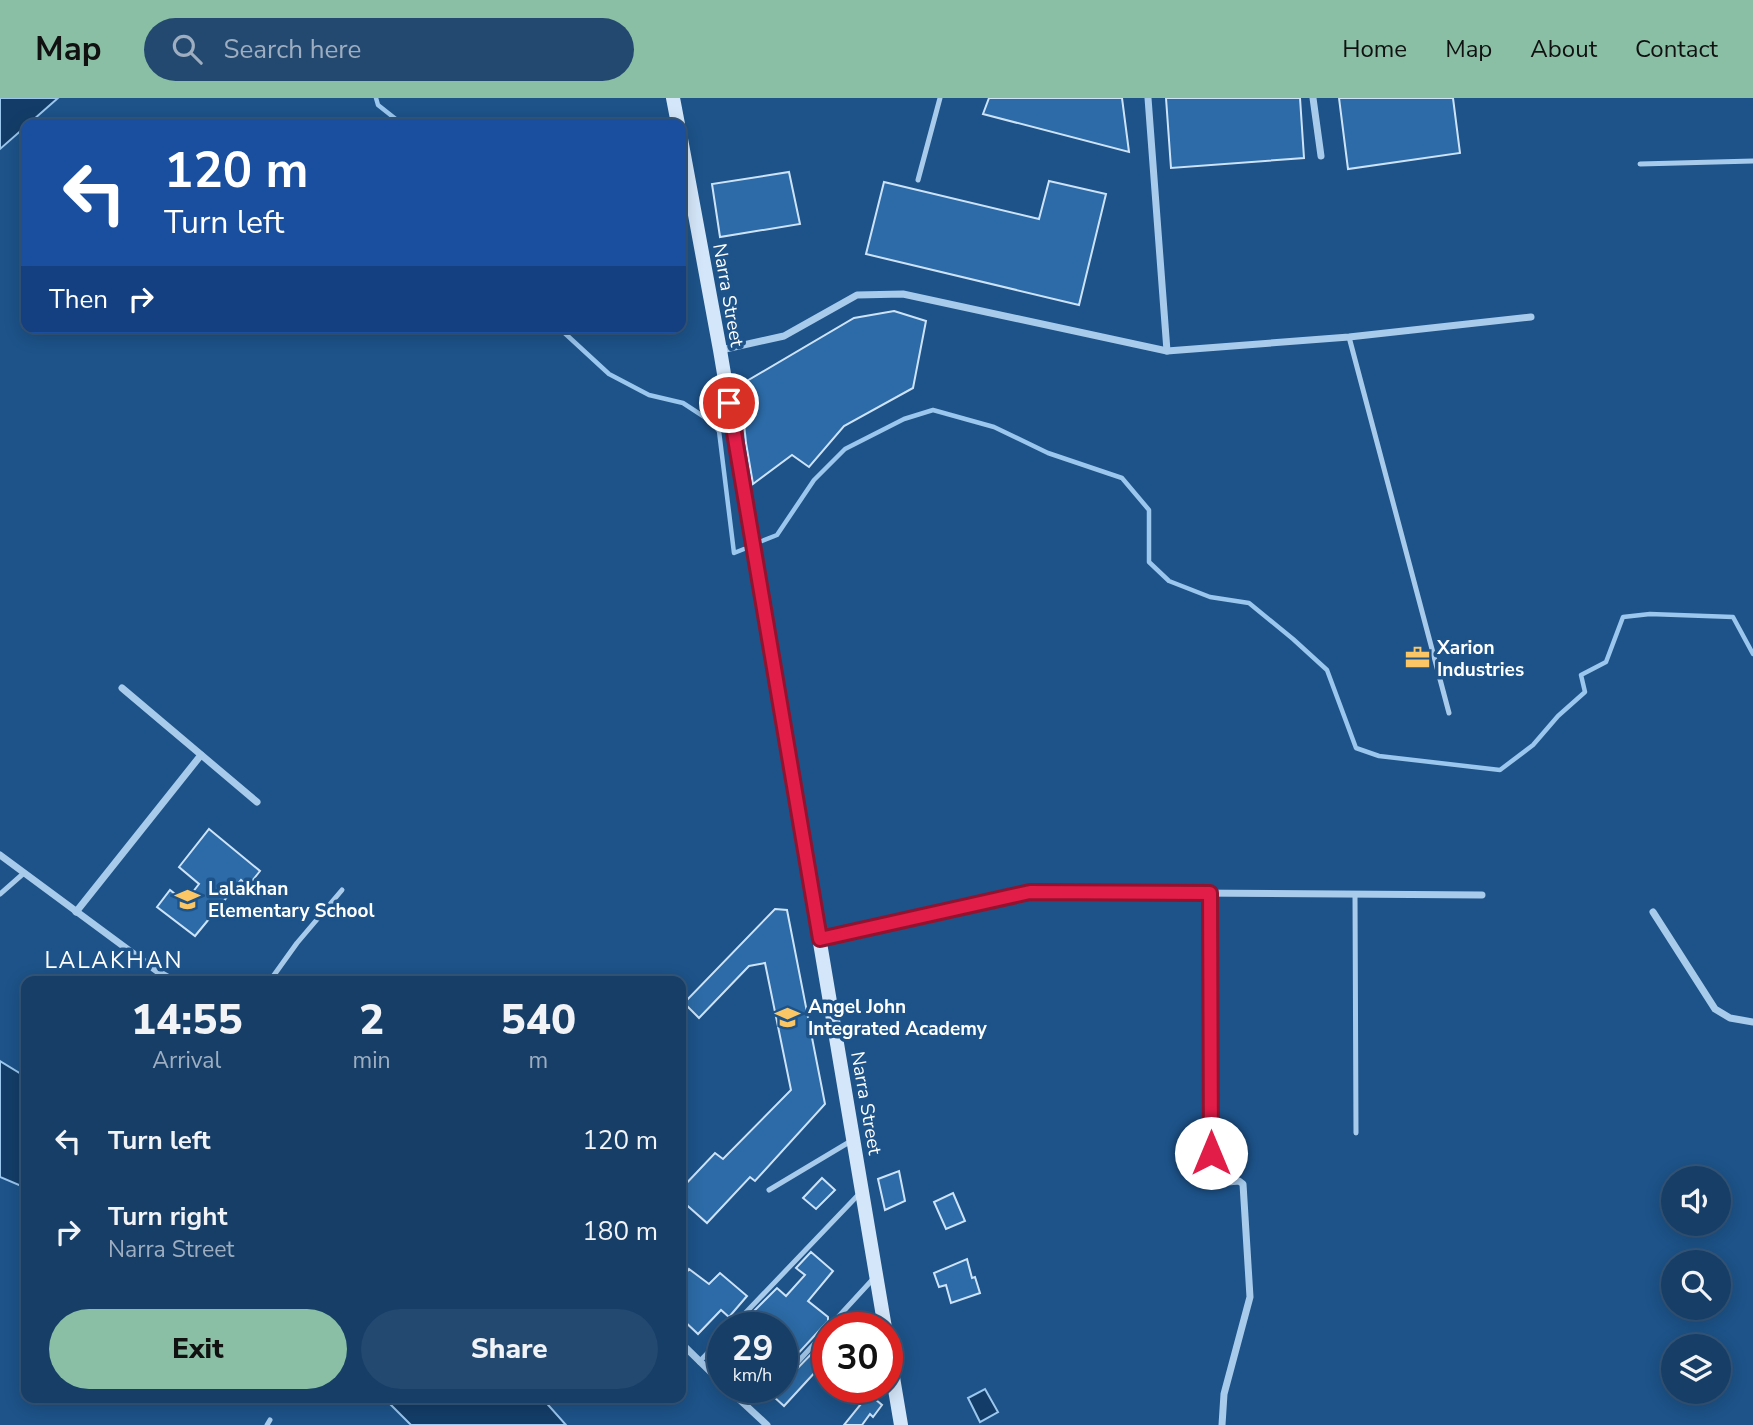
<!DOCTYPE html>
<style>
:root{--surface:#163e67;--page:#234970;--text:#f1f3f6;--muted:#9eaec0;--line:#35577b;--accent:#8abfa5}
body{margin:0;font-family:"Nunito Sans",sans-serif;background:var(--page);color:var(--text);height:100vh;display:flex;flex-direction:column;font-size:26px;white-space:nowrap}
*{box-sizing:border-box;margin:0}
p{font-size:23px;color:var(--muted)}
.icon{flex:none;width:38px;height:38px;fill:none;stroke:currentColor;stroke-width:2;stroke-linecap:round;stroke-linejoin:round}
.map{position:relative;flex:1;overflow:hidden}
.drawer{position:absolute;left:21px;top:878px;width:665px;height:427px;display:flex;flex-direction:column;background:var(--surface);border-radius:14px;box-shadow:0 4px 18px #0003,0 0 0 2px var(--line)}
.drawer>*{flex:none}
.hud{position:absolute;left:21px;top:21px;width:665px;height:214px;border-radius:14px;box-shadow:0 4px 18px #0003,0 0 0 2px var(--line);background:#1a4fa0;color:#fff;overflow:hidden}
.tools{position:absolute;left:1661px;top:1068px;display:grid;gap:14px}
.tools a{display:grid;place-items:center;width:70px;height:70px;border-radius:50%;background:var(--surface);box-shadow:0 4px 18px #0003,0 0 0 2px var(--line);font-size:35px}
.speed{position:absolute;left:707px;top:1214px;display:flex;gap:14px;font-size:35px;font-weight:700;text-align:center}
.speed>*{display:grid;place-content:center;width:91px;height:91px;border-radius:50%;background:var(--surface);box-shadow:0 4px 18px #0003,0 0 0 2px var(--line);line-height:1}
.speed small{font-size:18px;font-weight:400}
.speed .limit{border:10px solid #d22;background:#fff;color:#111}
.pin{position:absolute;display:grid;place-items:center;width:60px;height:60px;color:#fff;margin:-30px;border:4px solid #fff;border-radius:50%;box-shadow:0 2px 7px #0007}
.me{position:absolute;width:77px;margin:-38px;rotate:0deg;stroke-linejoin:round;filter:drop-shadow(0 0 5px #0008)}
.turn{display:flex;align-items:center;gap:24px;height:147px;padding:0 28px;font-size:32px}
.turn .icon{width:91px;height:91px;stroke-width:2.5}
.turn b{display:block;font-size:49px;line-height:60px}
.then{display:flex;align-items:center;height:66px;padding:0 28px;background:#0003;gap:14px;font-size:26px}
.eta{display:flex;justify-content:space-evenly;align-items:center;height:119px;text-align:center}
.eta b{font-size:42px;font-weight:800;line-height:49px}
.primary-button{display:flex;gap:14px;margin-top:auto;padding:14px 28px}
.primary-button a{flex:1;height:80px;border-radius:42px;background:var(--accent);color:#111;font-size:28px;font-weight:800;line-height:80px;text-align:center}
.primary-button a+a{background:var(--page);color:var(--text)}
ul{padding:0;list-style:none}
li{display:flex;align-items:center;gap:21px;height:91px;padding:0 28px}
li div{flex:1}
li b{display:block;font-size:26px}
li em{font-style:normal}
header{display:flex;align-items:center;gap:42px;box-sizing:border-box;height:98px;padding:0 35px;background:var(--accent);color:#111}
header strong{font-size:33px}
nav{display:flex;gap:38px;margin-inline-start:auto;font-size:24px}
.search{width:490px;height:63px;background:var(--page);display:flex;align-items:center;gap:18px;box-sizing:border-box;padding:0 24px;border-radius:38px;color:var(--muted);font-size:26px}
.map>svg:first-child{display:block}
.water{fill:#133d68;stroke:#9bc6ee;stroke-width:2}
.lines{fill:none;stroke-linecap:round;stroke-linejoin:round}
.stream{stroke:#9bc6ee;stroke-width:4.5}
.building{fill:#2c6ba7;stroke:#cde3f9;stroke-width:2}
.service{stroke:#a8cbec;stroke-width:5}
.minor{stroke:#a8cbec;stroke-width:7}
.secondary{stroke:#d4e6f9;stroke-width:14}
.route-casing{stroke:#92132f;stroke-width:18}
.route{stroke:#e11d48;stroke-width:12}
.labels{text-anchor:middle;stroke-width:7;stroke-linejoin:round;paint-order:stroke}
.street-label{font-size:19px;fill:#fff;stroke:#1d5389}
.poi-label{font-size:19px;font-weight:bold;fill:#fff;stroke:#1d5389;text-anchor:start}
.quarter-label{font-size:23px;letter-spacing:2px;fill:#fff;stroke:#1d5389}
</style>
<header>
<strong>Map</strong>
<div class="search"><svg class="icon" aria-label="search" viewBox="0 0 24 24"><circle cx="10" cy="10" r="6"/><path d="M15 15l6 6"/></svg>Search here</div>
<nav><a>Home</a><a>Map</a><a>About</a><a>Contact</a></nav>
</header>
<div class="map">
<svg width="1753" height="1327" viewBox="0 0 1753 1327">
<rect width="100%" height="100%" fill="#1d5389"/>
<!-- water -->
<g class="water">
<path d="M0 0H58L0 51Z"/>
<path d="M0 963 26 979V1090L0 1079Z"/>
<path d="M985 1291 998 1314 980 1324 968 1300Z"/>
<path d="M384 1300H542L566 1327H411Z"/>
</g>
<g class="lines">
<!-- stream -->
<g class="stream">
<path d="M376 0 378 7 402 26"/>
<path d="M558 229 609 276 649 297 683 305 709 322 719 333 734 455 744 451"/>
<path d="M762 443 777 437 814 382 845 351 904 321 933 312 994 329 1048 355 1122 380 1149 412V464L1169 483 1210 499 1249 505 1293 541 1327 572 1356 650 1379 658 1500 672 1533 647 1558 618 1585 594 1581 577 1606 564 1623 519 1650 516 1733 519 1753 556"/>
</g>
</g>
<!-- building -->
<g class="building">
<path d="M989 0H1122L1129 54 983 16Z"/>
<path d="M1166 0H1300L1304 60 1171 70Z"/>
<path d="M1339 0H1453L1460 55 1348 71Z"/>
<path d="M789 74 800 126 720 139 712 86Z"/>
<path d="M1049 83 1106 96 1079 207 866 156 884 84 1039 121Z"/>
<path d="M894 213 926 223 913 290 844 328 809 369 792 357 753 386 746 345 740 287 854 220Z"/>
<path d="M209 731 260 773 248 788 241 782 195 838 157 809 170 792 185 804 199 786 179 769Z"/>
<path d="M775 811 787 812 825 1006 755 1083 750 1079 707 1125 681 1102V1091L715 1055 723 1061 791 992 765 865 749 868 699 920 684 905Z"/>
<path d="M899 1073 905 1103 885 1112 878 1081Z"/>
<path d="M822 1080 835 1092 816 1111 803 1100Z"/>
<path d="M953 1095 965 1123 946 1131 934 1104Z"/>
<path d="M811 1154 833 1173 808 1203 828 1219V1223L782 1273V1230H770L752 1215 777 1190 786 1198 805 1177 796 1170Z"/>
<path d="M967 1161 972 1180 975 1179 980 1195 951 1205 946 1187 939 1189 934 1175Z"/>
<path d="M689 1171 709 1186 720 1175 747 1198 729 1219 721 1212 698 1236 681 1220V1182Z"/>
<path d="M828 1239V1260L784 1308 774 1299 782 1290V1286Z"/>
<path d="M869 1296 882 1307 873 1319 870 1316 862 1327H844Z"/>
</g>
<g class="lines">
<!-- service -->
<g class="service">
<path d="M1640 66 1753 63"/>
<path d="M918 82 940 0"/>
<path d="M1349 239 1449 615"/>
<path d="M0 796 24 775"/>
<path d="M1355 796 1356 1035"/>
<path d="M269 884 297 845 342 792"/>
<path d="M769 1092 851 1043"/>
<path d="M731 1230 860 1095"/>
<path d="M828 1230 873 1181"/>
<path d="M699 1264 723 1239"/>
<path d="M782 1281 828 1231"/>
<path d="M770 1295 774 1290"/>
<path d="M267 1327 270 1322"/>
</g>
<!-- minor -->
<g class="minor">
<path d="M1148 0 1167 253"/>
<path d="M1313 0 1321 58"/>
<path d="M721 252 784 238 857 197 903 196 1167 253 1349 239 1531 219"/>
<path d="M122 590 257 704"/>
<path d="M0 757 157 873 176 884"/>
<path d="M1210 795 1211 1081 1217 1085 1239 1083 1243 1086 1250 1199 1224 1296 1222 1327"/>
<path d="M76 814 201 657"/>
<path d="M1653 814 1715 911 1730 920 1753 924"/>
<path d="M820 841 1030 794 1482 797"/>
<path d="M681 978 683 976"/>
<path d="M681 1245 723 1286"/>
<path d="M727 1290 767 1327"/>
</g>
<!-- secondary -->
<g class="secondary">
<path d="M673 0 678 26"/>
<path d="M681 41 720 252 885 1230"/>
<path d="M887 1244 901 1327"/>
</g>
</g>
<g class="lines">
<defs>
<path id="route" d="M729 305 820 841 1030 794 1210 795 1211 1055"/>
</defs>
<!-- route casing -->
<use href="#route" class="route-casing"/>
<!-- route -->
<use href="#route" class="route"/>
</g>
<!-- icons -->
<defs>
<symbol id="office-bare" viewBox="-9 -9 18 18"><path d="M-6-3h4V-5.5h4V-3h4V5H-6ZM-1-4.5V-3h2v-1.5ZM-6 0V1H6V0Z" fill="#fbc766" stroke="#1d5389" stroke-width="2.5" paint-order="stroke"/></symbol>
<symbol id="school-bare" viewBox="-9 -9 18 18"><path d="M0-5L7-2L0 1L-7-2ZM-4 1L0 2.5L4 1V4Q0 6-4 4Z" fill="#fbc766" stroke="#1d5389" stroke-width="2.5" paint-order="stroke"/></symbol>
</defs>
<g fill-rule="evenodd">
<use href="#office-bare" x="1400" y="542" width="35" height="35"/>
<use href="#school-bare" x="170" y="784" width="35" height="35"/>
<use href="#school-bare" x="770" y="902" width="35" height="35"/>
</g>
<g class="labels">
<!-- street labels -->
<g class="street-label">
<text transform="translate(729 197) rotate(80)" y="7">Narra Street</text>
<text transform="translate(867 1005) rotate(80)" y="7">Narra Street</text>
</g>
<!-- poi labels -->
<g class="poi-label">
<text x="1437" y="556">Xarion<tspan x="1437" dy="22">Industries</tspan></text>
<text x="208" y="797">Lalakhan<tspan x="208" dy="22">Elementary School</tspan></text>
<text x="808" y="915">Angel John<tspan x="808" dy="22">Integrated Academy</tspan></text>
</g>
<!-- quarter labels -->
<g class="quarter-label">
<text x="114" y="870">LALAKHAN</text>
</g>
</g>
</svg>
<div class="tools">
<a><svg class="icon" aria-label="sound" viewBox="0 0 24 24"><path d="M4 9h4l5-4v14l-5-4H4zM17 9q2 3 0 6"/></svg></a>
<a><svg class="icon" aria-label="search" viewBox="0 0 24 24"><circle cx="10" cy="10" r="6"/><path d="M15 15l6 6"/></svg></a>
<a><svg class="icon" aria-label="layers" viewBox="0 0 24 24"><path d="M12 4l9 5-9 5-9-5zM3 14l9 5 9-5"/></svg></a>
</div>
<div class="speed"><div>29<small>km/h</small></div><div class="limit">30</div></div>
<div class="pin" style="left:729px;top:305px;background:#d93025"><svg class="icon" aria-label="arrive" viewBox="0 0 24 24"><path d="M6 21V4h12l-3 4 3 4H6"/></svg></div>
<svg class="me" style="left:1211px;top:1055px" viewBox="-20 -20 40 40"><circle r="19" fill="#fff"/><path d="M0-13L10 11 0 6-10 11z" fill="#e11d48"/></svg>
<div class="hud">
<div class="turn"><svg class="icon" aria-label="left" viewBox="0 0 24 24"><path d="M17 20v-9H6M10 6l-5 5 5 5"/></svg><div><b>120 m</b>Turn left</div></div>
<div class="then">Then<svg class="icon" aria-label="right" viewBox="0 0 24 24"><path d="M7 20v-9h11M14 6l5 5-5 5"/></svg></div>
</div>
<section class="drawer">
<div class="eta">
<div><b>14:55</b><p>Arrival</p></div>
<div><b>2</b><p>min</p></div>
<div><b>540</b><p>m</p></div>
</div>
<ul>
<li><svg class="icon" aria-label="left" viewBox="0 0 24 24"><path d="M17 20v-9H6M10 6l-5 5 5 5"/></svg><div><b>Turn left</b></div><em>120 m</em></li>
<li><svg class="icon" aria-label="right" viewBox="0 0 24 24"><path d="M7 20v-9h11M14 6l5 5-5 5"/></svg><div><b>Turn right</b><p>Narra Street</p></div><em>180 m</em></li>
</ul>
<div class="primary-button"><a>Exit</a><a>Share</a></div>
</section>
</div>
